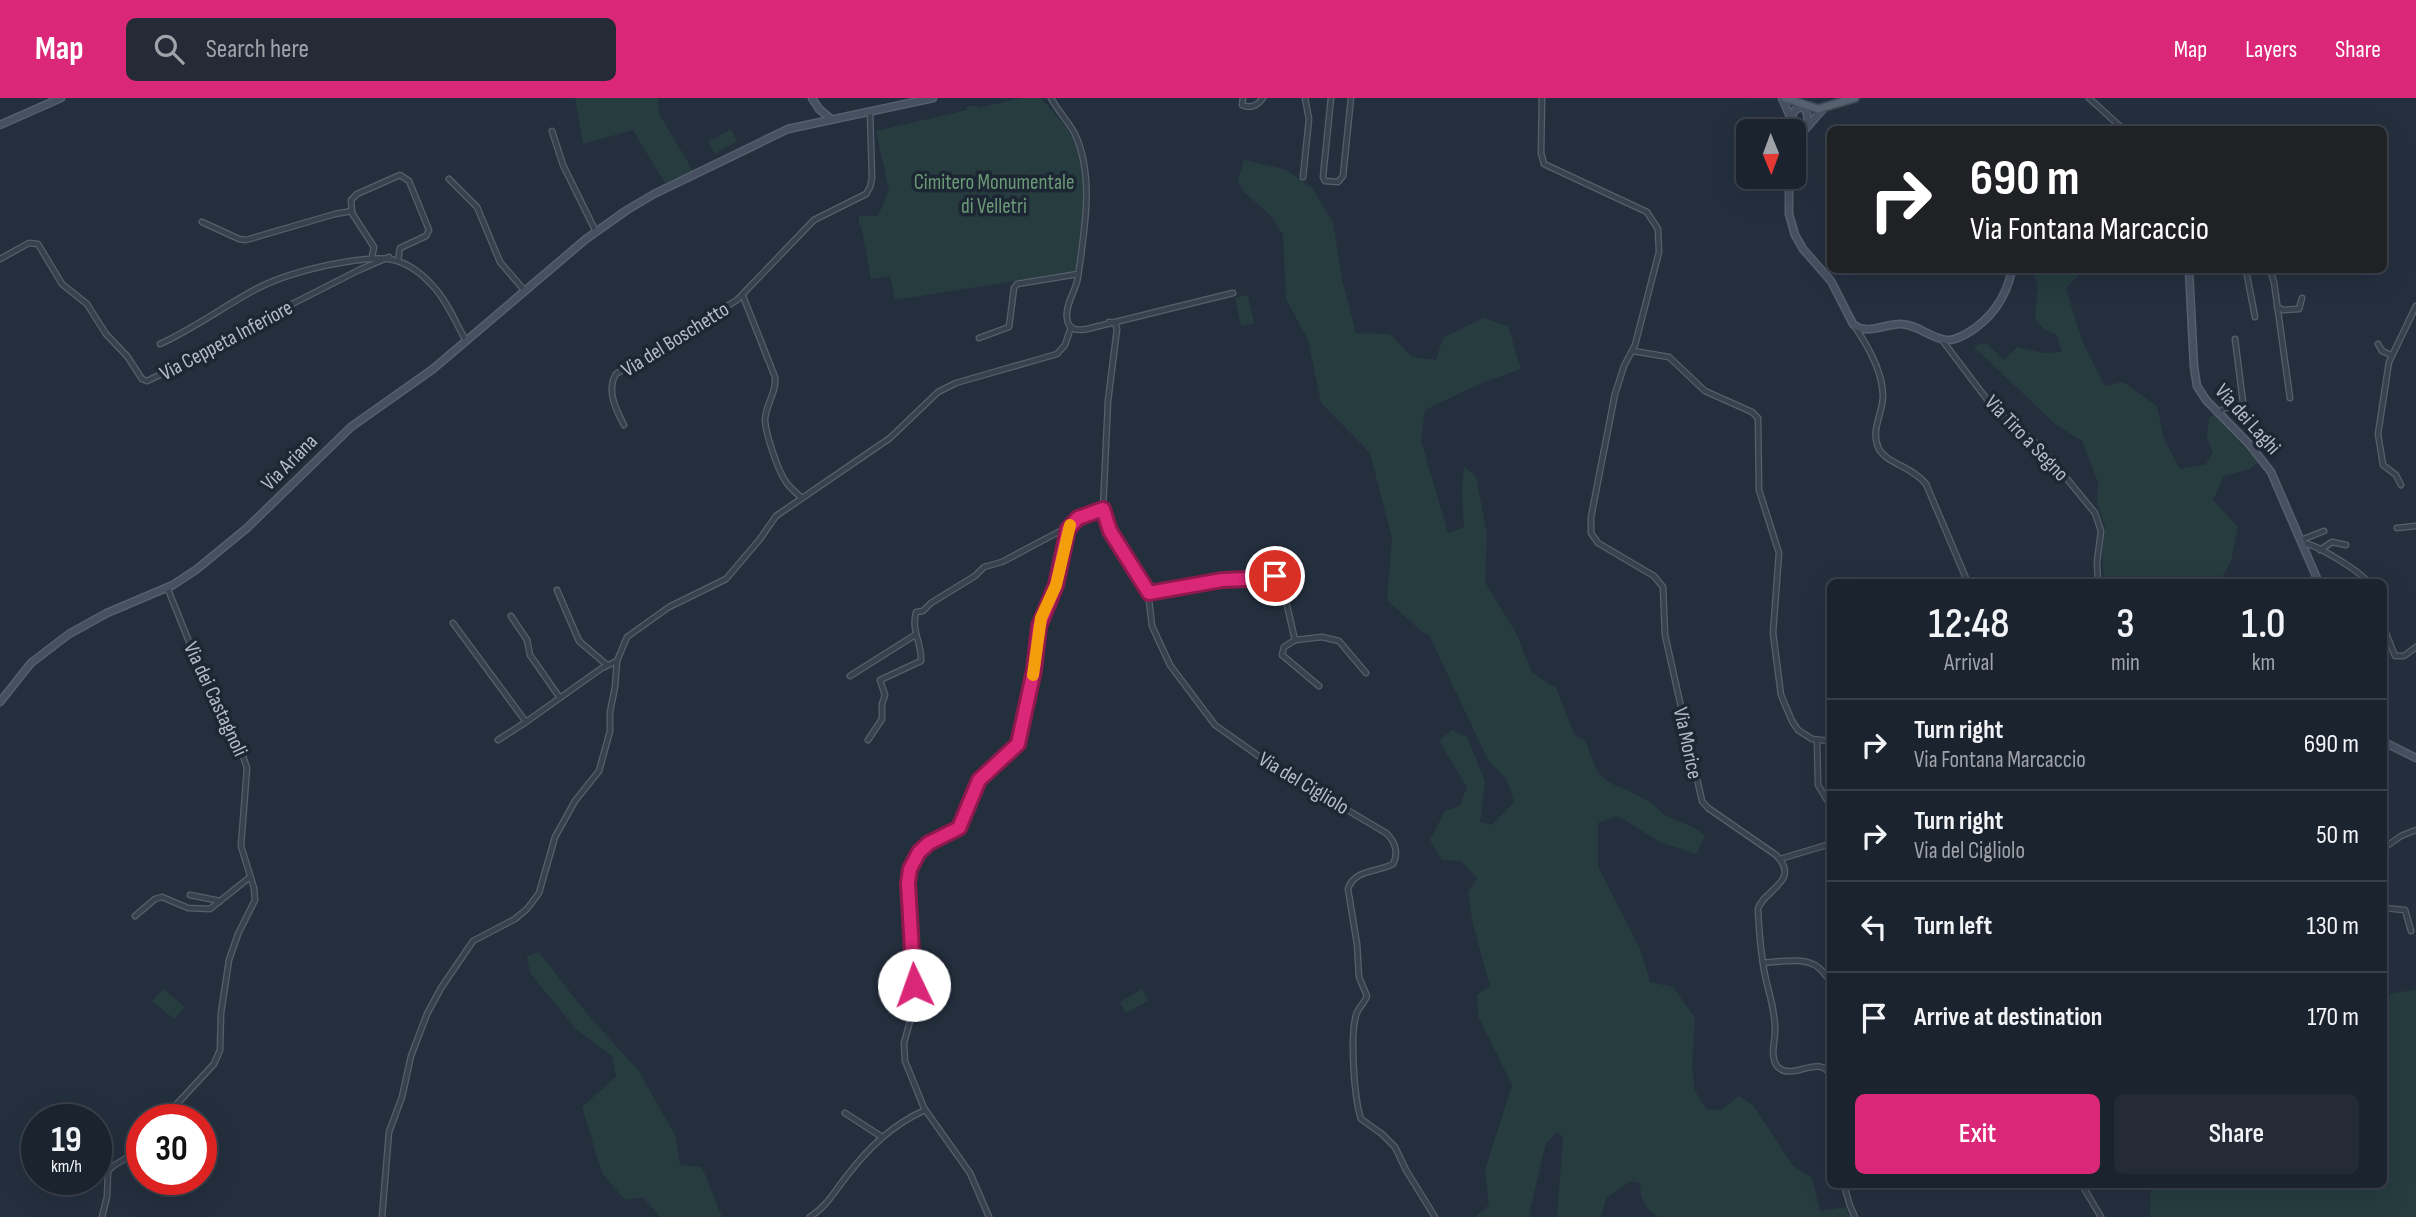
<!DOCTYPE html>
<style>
:root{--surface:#1b232e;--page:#242b36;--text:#f1f3f6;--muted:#a0a4aa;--line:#39404a;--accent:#db2777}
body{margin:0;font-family:"Sofia Sans Condensed",sans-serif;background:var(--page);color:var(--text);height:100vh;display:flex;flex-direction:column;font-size:26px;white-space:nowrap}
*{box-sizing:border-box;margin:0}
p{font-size:23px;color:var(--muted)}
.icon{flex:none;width:38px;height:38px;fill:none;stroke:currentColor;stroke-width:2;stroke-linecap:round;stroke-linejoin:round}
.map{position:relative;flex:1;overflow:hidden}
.sheet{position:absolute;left:1827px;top:481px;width:560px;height:609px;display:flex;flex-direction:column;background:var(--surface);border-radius:10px;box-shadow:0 7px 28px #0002,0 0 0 2px var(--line)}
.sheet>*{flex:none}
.top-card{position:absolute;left:1827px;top:28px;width:560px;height:147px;border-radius:10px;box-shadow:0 7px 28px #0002,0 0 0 2px var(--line);background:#202124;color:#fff;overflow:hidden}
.needle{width:46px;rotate:179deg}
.fabs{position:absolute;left:1736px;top:21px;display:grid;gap:14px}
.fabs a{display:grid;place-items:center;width:70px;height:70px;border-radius:10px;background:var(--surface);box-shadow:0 7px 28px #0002,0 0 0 2px var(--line);font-size:35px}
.speed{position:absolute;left:21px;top:1006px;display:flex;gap:14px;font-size:35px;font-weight:700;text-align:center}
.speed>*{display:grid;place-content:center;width:91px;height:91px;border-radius:50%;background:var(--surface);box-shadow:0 7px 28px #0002,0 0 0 2px var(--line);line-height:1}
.speed small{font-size:18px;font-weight:400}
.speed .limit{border:10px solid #d22;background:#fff;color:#111}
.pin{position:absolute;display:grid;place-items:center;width:60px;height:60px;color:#fff;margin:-30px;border:4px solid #fff;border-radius:50%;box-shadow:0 2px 7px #0007}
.me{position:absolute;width:77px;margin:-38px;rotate:357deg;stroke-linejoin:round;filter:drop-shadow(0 0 5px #0008)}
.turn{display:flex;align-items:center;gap:24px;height:147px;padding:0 28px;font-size:32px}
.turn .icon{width:91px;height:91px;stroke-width:2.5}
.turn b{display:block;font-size:49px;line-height:60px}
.eta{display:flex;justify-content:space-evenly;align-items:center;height:119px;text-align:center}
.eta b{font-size:42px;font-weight:600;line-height:49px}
.primary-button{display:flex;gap:14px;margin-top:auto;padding:14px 28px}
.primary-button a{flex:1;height:80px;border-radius:10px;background:var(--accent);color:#fff;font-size:28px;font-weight:600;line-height:80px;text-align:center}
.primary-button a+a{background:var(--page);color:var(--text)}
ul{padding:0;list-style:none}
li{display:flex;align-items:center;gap:21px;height:91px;padding:0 28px;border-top:2px solid var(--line)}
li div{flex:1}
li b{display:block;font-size:26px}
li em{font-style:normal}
header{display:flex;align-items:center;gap:42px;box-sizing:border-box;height:98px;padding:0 35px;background:var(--accent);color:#fff}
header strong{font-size:33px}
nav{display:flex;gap:38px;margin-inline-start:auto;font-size:24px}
.search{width:490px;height:63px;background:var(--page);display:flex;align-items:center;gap:18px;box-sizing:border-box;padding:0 24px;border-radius:10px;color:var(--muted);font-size:26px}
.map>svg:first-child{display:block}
.green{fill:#263c3f}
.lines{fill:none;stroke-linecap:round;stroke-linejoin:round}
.minor-casing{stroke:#565f6c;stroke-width:7}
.secondary-casing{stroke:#565f6c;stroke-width:9}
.primary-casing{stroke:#414a57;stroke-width:10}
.minor{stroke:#38414e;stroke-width:4.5}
.secondary{stroke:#465061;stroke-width:6}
.primary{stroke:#56606e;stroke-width:7}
.route-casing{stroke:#8e194d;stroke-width:18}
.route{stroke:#db2777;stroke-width:12}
.slow{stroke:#f59e0b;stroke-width:12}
.labels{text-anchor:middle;stroke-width:7;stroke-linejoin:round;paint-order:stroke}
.park-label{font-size:21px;fill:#6b9a76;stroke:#1d2633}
.street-label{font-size:21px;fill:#b4bcc9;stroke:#1d2633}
</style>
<header>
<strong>Map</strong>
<div class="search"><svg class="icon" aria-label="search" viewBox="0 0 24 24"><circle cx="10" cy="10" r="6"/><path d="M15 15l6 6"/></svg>Search here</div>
<nav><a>Map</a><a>Layers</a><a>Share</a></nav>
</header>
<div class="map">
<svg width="2416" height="1119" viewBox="0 0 2416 1119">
<rect width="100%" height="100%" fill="#242f3e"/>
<!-- green -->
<g class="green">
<path d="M575 0H658L659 16 693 73 665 85 633 32 583 46Z"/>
<path d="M1022 0H1041C1051 12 1065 25 1072 39 1093 79 1081 130 1077 173L895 202 890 178 871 181 861 127H859V118H878L889 92 876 33 967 12 966 9 977 7 978 10Z"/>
<path d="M731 31 737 43 715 56 708 44Z"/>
<path d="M1244 62 1287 72 1312 90 1333 124 1342 182 1356 235 1390 236 1412 259 1436 262 1443 240 1483 220 1508 228 1521 271 1479 286 1425 312 1421 342 1448 435 1464 429 1462 395 1464 368 1476 379 1487 436 1485 484 1516 535 1532 575 1556 590 1574 636 1586 643C1601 696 1611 679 1649 704 1656 708 1660 714 1667 718 1680 726 1694 726 1705 738L1696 756 1660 744 1618 718 1598 725V768L1641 853 1650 884 1673 889 1695 920 1692 969 1695 993 1706 1011 1721 1012 1739 998 1753 1007 1793 1068 1812 1080 1820 1113 1845 1109 1851 1119H1659C1645 1110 1640 1102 1640 1085L1631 1083 1606 1100 1601 1119H1557L1563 1038 1556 1035 1546 1046 1530 1111 1531 1119H1475L1489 1107 1485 1072 1512 987 1478 918 1477 897 1490 888 1473 827 1468 794 1477 780 1461 763 1442 762 1430 742 1445 713 1460 708 1467 689 1439 643 1452 632 1467 639 1485 683 1480 724 1492 727 1514 704 1507 682 1488 662 1429 537 1421 533 1387 502 1392 440 1370 355 1321 305 1308 242 1286 201 1283 136 1270 117 1244 94 1238 83Z"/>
<path d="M2033 172H2079V176L2066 191 2083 245 2105 288 2123 284 2157 308 2164 341 2180 371 2206 366 2213 355 2207 340 2209 320 2214 316 2258 364 2250 371 2224 378 2213 402 2238 429 2231 463 2219 485H2104L2102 453 2105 429 2097 405 2098 384 2082 343 2055 326 1973 248 1986 245 2004 262 2017 249 2043 255 2062 254 2057 237 2045 232 2035 221 2038 189Z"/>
<path d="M1248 197 1254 225 1241 228 1235 200Z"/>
<path d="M539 854 587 916 638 972 675 1037 680 1067 702 1069 722 1119H660L643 1099 625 1102 602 1075 582 1009 616 979 612 958 576 931 530 875 527 858Z"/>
<path d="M163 891 185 909 174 921 152 903Z"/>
<path d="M1142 891 1148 903 1126 915 1120 904Z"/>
<path d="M2416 892V1119H2150L2151 1087H2384V899L2393 895Z"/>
</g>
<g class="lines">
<defs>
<g id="minor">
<path d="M1051 0C1058 13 1068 23 1075 36 1095 80 1084 133 1078 179 1076 193 1065 206 1067 220 1068 232 1077 233 1087 231L1233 195"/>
<path d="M1243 0 1242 7C1251 11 1258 7 1263 0"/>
<path d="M1331 0 1323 79 1325 83 1338 84 1343 78 1351 0"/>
<path d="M1542 0 1541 55 1544 66 1647 114 1658 131 1659 154 1635 247 1624 268 1615 296 1591 419V435L1598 445 1654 478 1663 489 1665 537 1702 703 1708 710 1776 757C1802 783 1763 792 1758 811 1759 834 1761 859 1766 882 1770 898 1775 914 1775 930 1776 942 1769 957 1777 968 1791 985 1821 954 1830 978"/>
<path d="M2089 0 2124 32"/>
<path d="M552 33 563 67 596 134"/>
<path d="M1303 79 1309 21 1305 0"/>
<path d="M449 81 477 109 500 164 525 193"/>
<path d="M202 124 239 141 246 142 335 116 352 113"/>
<path d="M372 159 374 149 352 115 351 102 357 96 400 77 409 83 429 132 426 138 400 150 398 162"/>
<path d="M0 161 29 145 38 146 62 186 87 206 106 236 127 258 142 281 147 283 211 252 294 205 359 172 389 159"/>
<path d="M2246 172 2255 219"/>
<path d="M2267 172 2271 175 2274 184 2290 300"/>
<path d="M743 198 775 279C777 294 766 306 765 321 765 334 778 373 786 384 790 390 796 395 802 400"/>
<path d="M2277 209 2283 212 2299 211 2302 200"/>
<path d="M1109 224 1115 225 1117 231 1108 303 1103 411 1110 433 1148 493 1152 528 1170 567 1215 627 1267 664 1386 735C1395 743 1399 755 1393 766 1379 774 1354 771 1348 791L1357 846 1359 879 1367 898C1364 906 1358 910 1356 917 1350 939 1354 1000 1361 1021L1382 1036 1395 1049 1406 1072 1435 1119"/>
<path d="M1855 229C1868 248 1883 275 1883 299 1882 317 1870 334 1879 351 1886 365 1913 369 1926 386L1968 485"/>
<path d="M979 240 1009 229 1014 190 1017 186 1078 176"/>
<path d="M1942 242 1995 312 2040 348 2095 415 2101 433 2097 464 2098 485"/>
<path d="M160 246C195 230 224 208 258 190 286 176 315 169 345 164 383 157 405 157 433 188 447 203 456 225 466 243"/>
<path d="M2378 246 2382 253 2391 257"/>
<path d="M1633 253 1669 259 1705 293 1752 314 1758 320 1759 392 1779 455 1773 535 1781 597 1792 623 1798 632 1812 641 1830 643"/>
<path d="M2218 315 2225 310 2240 307 2243 304 2235 241"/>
<path d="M624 327C616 312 606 292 616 276L737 202 814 122 866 96 870 89 872 80 870 14"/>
<path d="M2401 387 2396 377 2383 367 2378 336 2389 264 2416 208"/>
<path d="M2397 430 2416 428"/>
<path d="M2301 442 2324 433"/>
<path d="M2302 445C2315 445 2361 474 2369 485"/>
<path d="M2320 452 2332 444 2346 447"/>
<path d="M1272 456 1275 480"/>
<path d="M557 492 579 543 607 567"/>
<path d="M1149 495 1224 481 1277 480 1282 486 1295 542 1322 539 1339 543 1366 575"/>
<path d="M511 518 527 542 530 557 560 600"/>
<path d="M453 525 526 624 602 570 617 563"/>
<path d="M2384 530 2395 558H2404L2416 549"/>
<path d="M1295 542 1284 549 1282 557 1319 588"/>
<path d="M850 578 915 537"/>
<path d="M498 642 526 624"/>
<path d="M868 642 882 621V606L885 597 880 582 921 563C922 545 911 534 916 514L923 513 931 505 975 478 984 469 1002 464 1068 429"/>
<path d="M1817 642 1818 687 1830 707"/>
<path d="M2384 750 2401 738 2416 732"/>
<path d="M1780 761 1830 746"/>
<path d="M190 797 220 803"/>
<path d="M2384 810 2405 812 2411 833"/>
<path d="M135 818 155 801 162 799 188 810 210 811 250 779"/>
<path d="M1763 865C1779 864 1806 858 1819 870 1824 874 1826 879 1830 882"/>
<path d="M845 1015 882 1039"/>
<path d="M162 1022 214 966 220 952 221 915 229 862 238 836 255 802 254 790 241 748 247 670 242 655 221 623 167 489"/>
<path d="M1844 1087 1850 1108 1855 1119"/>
<path d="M2082 1087 2101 1119"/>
<path d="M102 1119 107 1099 108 1073 113 1068 130 1058 142 1045"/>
<path d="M382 1119 389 1034 402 999 411 958 427 916 441 890 473 843 515 821 527 811 539 795 555 739 575 703 599 673 610 633V614L615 589 617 563 627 539 669 509 726 481 760 441 776 418 890 340 938 294 956 285 1057 256 1065 247 1071 229"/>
<path d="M810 1119C827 1108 834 1094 846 1079 868 1050 892 1027 925 1012"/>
<path d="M989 1119 970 1075 924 1010 905 963 904 945 912 916 914 883 909 775 916 758 923 749 959 730 980 682 1018 646 1031 588 1039 528 1056 487 1068 431 1078 420 1103 412"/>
</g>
<g id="secondary">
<path d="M812 0 819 11 831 21"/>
<path d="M1782 0 1791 21 1793 33"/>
<path d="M1791 21 1795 12 1803 8 1807 15 1808 27"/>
<path d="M0 27 61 0"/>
<path d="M1794 44 1823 11"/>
<path d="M1789 79V116L1795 137 1803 151 1831 183 1853 226C1867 238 1884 226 1900 226 1917 226 1930 240 1946 242 1954 243 1960 239 1966 236 1992 221 2006 200 2012 172"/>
<path d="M2189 172 2194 269 2197 288 2206 302 2249 346 2271 374 2319 485"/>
<path d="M0 604 31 565 69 536 107 515 173 487 197 471 247 430 351 329 433 271 586 141 627 112 654 96 788 31 933 0"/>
<path d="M2384 644 2416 660"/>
</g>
<path id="primary" d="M1785 0 1818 11 1855 0"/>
</defs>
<!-- minor casing -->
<use href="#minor" class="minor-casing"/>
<!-- secondary casing -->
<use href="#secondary" class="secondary-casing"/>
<!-- primary casing -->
<use href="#primary" class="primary-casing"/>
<!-- minor -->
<use href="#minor" class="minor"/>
<!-- secondary -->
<use href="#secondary" class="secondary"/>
<!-- primary -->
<use href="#primary" class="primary"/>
</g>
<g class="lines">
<defs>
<path id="route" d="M914 887 908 785 910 771 919 754 929 745 959 730 979 682 1018 646 1034 572 1039 528 1056 487 1068 431 1078 420 1103 411 1110 433 1149 495 1222 482 1275 480V478"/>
</defs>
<!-- route casing -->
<use href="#route" class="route-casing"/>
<!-- route -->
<use href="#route" class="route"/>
<!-- slow -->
<path class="slow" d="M1033 577 1041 520 1056 487 1070 427"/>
</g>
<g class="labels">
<!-- park labels -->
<g class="park-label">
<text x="994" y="91">Cimitero Monumentale<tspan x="994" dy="24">di Velletri</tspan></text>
</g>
<!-- street labels -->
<g class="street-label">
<text transform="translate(675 241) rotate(-32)" y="7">Via del Boschetto</text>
<text transform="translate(226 242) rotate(-28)" y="7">Via Ceppeta Inferiore</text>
<text transform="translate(2248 321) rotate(48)" y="7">Via dei Laghi</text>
<text transform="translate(2027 340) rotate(46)" y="7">Via Tiro a Segno</text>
<text transform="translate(289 364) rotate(-45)" y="7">Via Ariana</text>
<text transform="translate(216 601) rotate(65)" y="7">Via dei Castagnoli</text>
<text transform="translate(1688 645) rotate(78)" y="7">Via Morice</text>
<text transform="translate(1304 685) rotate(31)" y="7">Via del Cigliolo</text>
</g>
</g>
</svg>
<div class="fabs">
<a><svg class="needle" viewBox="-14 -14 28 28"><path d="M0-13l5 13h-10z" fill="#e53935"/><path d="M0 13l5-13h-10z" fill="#a0a4aa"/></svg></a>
</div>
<div class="speed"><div>19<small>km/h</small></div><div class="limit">30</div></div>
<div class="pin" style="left:1275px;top:478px;background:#d93025"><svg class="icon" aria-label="arrive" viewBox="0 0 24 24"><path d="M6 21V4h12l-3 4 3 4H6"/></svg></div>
<svg class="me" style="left:914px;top:887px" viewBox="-20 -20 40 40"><circle r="19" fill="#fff"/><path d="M0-13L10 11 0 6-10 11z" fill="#db2777"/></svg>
<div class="top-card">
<div class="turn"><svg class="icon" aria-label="right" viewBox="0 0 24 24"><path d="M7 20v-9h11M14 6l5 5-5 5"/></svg><div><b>690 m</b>Via Fontana Marcaccio</div></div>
</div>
<section class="sheet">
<div class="eta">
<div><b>12:48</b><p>Arrival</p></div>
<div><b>3</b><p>min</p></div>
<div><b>1.0</b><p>km</p></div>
</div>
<ul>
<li><svg class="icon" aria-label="right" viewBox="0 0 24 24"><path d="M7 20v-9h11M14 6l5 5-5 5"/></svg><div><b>Turn right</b><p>Via Fontana Marcaccio</p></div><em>690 m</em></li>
<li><svg class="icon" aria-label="right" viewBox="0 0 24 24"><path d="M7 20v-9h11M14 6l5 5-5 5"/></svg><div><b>Turn right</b><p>Via del Cigliolo</p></div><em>50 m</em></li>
<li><svg class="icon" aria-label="left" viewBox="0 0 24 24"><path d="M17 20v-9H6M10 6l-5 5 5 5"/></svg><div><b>Turn left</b></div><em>130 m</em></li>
<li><svg class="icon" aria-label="arrive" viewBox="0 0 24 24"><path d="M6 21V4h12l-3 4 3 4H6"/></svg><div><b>Arrive at destination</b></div><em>170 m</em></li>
</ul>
<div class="primary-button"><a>Exit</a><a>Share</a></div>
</section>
</div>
